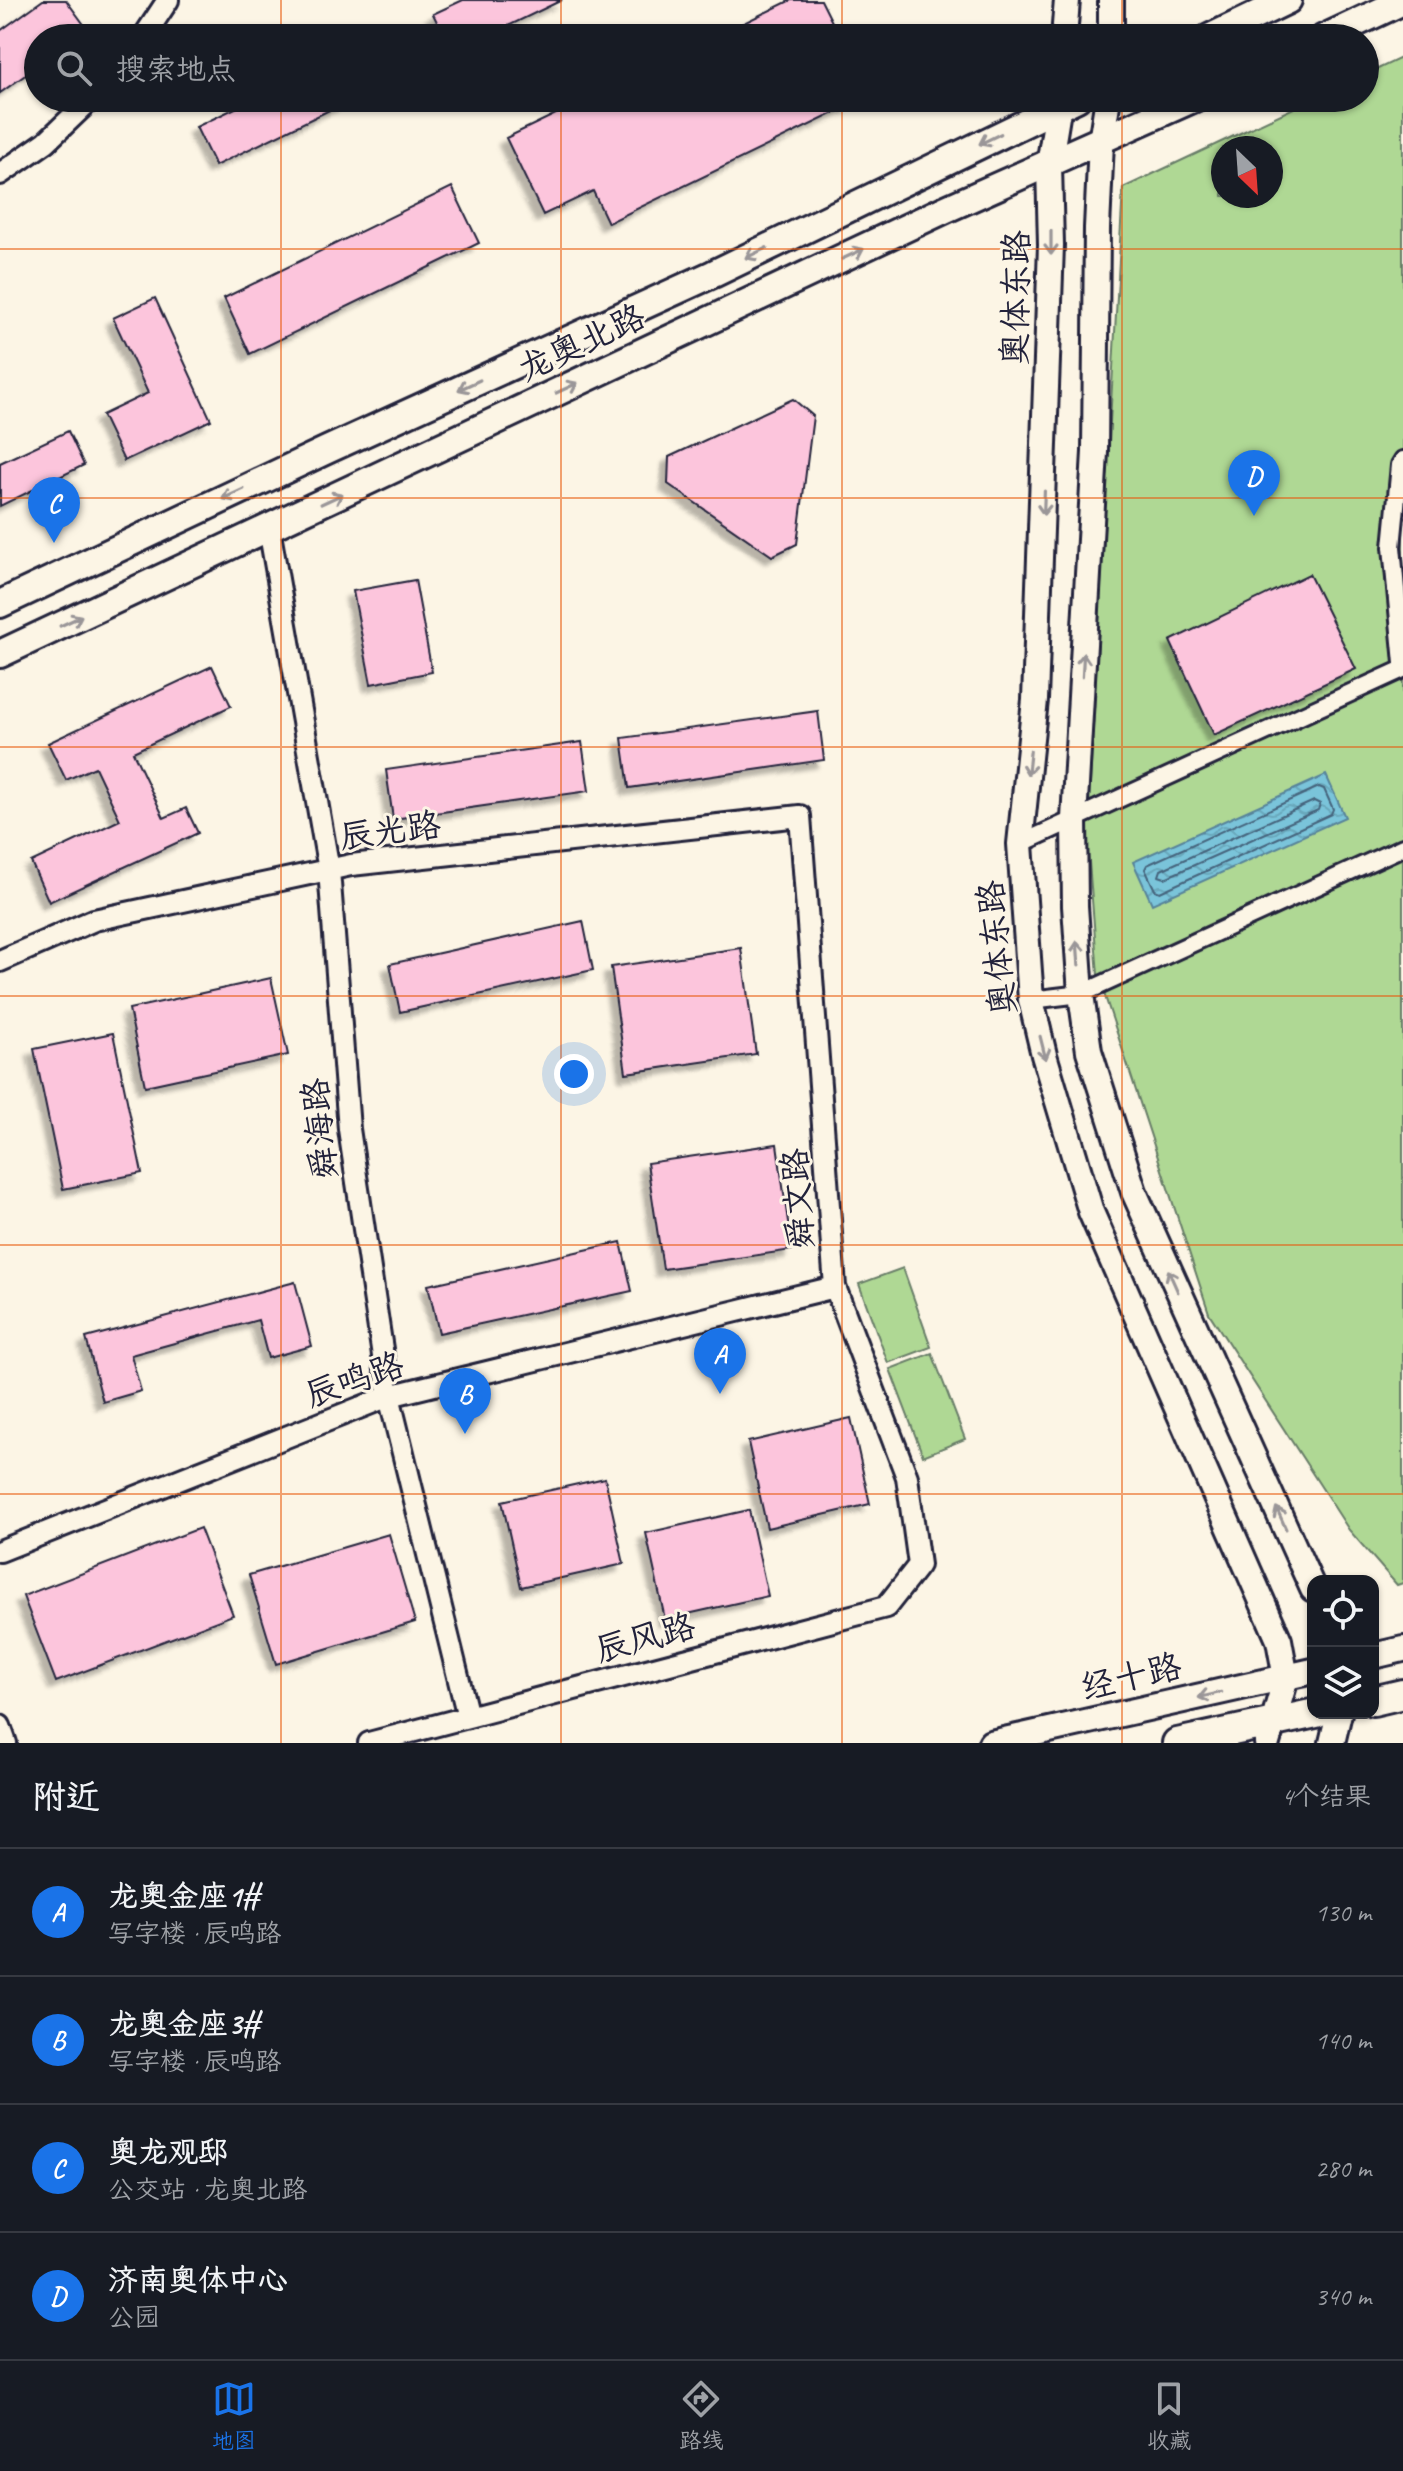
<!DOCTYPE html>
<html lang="zh">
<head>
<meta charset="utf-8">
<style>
	body { margin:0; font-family:Caveat,"LXGW WenKai TC",sans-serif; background:#20242c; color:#f1f3f6 }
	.controls { position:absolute; right:24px; bottom:24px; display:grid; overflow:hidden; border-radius:16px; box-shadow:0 2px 6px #0004 }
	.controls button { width:72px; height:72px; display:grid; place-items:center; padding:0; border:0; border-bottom:2px solid #363941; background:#171b24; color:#f1f3f6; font:40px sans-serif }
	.compass { position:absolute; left:1211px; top:136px; width:72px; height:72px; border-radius:50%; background:#171b24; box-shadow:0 2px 6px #0004; rotate:155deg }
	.you { position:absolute; left:574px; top:1074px; width:28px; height:28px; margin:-20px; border:6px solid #fff; border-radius:50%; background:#1a73e8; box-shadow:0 0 0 12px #1a73e833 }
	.badge { display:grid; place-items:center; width:52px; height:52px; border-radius:50%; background:#1a73e8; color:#fff; font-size:26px; font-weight:700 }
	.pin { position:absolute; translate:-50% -66px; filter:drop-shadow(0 2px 4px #0008) }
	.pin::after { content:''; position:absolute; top:42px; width:28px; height:24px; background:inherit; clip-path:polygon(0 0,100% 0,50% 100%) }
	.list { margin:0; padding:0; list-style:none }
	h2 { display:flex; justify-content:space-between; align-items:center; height:104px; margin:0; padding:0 32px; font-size:34px }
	h2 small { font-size:26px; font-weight:400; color:#9ea1a6 }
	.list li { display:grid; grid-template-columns:52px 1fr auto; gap:24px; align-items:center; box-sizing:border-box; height:128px; padding:0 32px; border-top:2px solid #363941 }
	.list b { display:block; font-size:30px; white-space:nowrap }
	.list p { margin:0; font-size:26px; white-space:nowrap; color:#9ea1a6 }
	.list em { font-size:26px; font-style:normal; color:#9ea1a6 }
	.icon { flex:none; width:44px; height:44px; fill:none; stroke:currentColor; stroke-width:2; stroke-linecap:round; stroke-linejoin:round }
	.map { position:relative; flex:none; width:1403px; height:1743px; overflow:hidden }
	.search { position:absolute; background:#171b24; box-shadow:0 2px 6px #0004; left:24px; right:24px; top:24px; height:88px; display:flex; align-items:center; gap:20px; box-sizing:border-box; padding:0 28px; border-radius:44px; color:#9ea1a6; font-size:30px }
	.sheet { height:616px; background:#171b24 }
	nav { display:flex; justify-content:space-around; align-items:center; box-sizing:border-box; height:112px; border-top:2px solid #363941; background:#171b24; font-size:22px; color:#9ea1a6 }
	nav a { display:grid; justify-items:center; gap:4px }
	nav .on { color:#1a73e8 }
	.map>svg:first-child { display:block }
</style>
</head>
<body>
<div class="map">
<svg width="1403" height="1743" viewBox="0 0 1403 1743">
	<defs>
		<pattern id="water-waves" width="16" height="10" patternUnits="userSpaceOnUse" patternTransform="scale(2)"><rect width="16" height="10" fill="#7ac4da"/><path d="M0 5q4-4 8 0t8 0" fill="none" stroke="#69a8bc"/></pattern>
		<filter id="shadow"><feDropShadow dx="-7" dy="7" stdDeviation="2" flood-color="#0004"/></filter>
	</defs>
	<rect width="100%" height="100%" fill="#fcf5e5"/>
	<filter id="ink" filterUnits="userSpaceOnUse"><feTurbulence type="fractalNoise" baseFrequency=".0125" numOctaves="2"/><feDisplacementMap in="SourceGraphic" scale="16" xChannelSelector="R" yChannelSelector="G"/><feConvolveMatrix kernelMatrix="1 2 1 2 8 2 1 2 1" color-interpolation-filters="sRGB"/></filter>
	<g filter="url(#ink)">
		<path fill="#afd894" stroke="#687d68" stroke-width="2" fill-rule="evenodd" d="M1403,57V1583L1397,1585L1349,1530L1209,1313L1098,975L1087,837L1123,188L1315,98H1365V75ZM1223,148H1271V196H1223Z
			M903,1268L931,1347L888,1363L859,1284Z
			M932,1353L965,1439L923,1456L890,1369Z"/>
		<path fill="url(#water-waves)" stroke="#57839a" stroke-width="2" d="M1326,775L1345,817L1152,904L1133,862Z"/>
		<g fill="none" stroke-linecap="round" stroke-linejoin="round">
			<path stroke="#45637b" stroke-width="2" d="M1319,787L1324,789L1333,809L1331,814L1160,892L1155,890L1145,869L1147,865Z
				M1314,801L1320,804L1318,810L1165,878L1159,876L1161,870Z"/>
		</g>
		<path fill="#fcc5dc" stroke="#22223b" stroke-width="2" filter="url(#shadow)" d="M43,0H66L88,30L76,38H38V66L0,93V31Z
			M463,0H562L483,38H445L433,14Z
			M791,0H821L840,38H713Z
			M256,98H354L215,166L196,127Z
			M589,98H848L851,105L608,223L593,191L543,215L506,138Z
			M452,187L479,243L250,354L224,298Z
			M155,298L211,420L124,461L102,415L148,393L113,318Z
			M793,399L813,416L797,544L772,556L668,484L669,457Z
			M68,431L84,465L0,506V463Z
			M1309,574L1356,669L1214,735L1170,641Z
			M415,580L432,672L371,684L353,591Z
			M212,666L231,706L133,752L164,818L186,808L198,833L49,902L31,862L120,820L95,767L66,780L48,743Z
			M818,711L824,760L629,788L622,738Z
			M582,742L589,791L393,819L386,770Z
			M583,921L593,970L400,1012L390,964Z
			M741,948L756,1054L626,1073L611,967Z
			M271,978L288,1055L145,1086L129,1009Z
			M113,1033L142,1173L63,1189L34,1049Z
			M777,1144L792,1250L663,1269L647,1163Z
			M621,1242L632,1291L439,1333L428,1285Z
			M295,1282L312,1346L268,1358L258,1320L131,1355L141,1391L103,1402L86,1338Z
			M851,1418L870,1504L767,1528L748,1442Z
			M605,1478L624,1564L521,1587L502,1501Z
			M749,1510L768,1596L665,1619L646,1533Z
			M200,1528L233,1615L56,1682L23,1596Z
			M389,1534L415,1622L276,1664L249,1575Z"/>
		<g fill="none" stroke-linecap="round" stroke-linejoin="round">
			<defs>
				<path id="minor" d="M1403,460L1400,465L1392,547L1403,663
					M1020,844L1403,669
					M1031,1000L1081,994L1403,847"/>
				<path id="tertiary" d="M143,38L168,0
					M0,174L46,142L92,98
					M269,528L329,870L349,1129L389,1396L468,1717
					M0,961L94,920L351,865L800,816L835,1287L907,1477L919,1565L886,1607L369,1743
					M0,1551L389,1396L835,1287
					M0,1726L6,1743"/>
				<path id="secondary" d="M1064,38L1067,0
					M1111,38V0
					M1060,98L1049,165L1051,245L1035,700L1020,844L1031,1000L1044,1055L1091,1212L1279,1640L1286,1678L1267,1743
					M1108,98L1101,142L1097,228L1095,452L1074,819L1075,906L1081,994L1089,1051L1134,1192L1313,1589
					M1373,1656L1403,1649
					M991,1743L1313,1671
					M1332,1743L1339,1713"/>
				<path id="primary" d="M1209,38L1288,0
					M1324,38L1403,1
					M0,604L327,450L713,274L1077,98
					M0,654L946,209L1195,98"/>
				<path id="trunk" d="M1373,1701L1403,1694
					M1177,1743L1316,1713"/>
			</defs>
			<use href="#minor" stroke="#22223b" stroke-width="22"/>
			<use href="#tertiary" stroke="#22223b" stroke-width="26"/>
			<use href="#secondary" stroke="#22223b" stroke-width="30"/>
			<use href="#primary" stroke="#22223b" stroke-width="32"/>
			<use href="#trunk" stroke="#22223b" stroke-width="34"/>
			<use href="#minor" stroke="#fcf5e5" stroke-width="16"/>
			<use href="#tertiary" stroke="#fcf5e5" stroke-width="20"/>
			<use href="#secondary" stroke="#fcf5e5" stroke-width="24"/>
			<use href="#primary" stroke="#fcf5e5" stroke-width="26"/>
			<use href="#trunk" stroke="#fcf5e5" stroke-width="28"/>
		</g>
		<defs><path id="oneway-shaft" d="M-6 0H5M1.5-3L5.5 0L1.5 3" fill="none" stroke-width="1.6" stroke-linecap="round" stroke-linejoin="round" transform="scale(2)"/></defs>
		<g stroke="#9a9698">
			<use href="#oneway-shaft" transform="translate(990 139) rotate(154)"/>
			<use href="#oneway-shaft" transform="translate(1051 243) rotate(90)"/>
			<use href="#oneway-shaft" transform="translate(756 253) rotate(154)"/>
			<use href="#oneway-shaft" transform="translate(853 254) rotate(-25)"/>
			<use href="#oneway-shaft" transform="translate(469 385) rotate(155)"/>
			<use href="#oneway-shaft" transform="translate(567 388) rotate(-25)"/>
			<use href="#oneway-shaft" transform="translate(233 494) rotate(155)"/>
			<use href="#oneway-shaft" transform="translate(332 499) rotate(-25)"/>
			<use href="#oneway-shaft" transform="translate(1044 503) rotate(92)"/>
			<use href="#oneway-shaft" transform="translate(71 621) rotate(-25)"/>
			<use href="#oneway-shaft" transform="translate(1083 665) rotate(-87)"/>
			<use href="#oneway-shaft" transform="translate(1029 763) rotate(96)"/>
			<use href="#oneway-shaft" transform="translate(1078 953) rotate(-94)"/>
			<use href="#oneway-shaft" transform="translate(1043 1048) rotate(76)"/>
			<use href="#oneway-shaft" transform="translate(1173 1281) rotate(-114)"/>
			<use href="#oneway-shaft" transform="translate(1281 1518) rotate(-114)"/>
			<use href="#oneway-shaft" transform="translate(1210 1695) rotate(167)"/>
		</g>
	</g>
	<path fill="none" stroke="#e8590c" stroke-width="2" stroke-opacity="0.55" d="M281,0V38M561,0V38M842,0V38M1122,0V38M281,98V1743M561,98V1743M842,98V1743M1122,98V1743M0,249H1403M0,498H1403M0,747H1403M0,996H1403M0,1245H1403M0,1494H1403"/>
	<g text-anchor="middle" stroke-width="6" stroke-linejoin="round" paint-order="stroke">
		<g font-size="34" fill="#22223b" stroke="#fcf5e5">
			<text transform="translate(1015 298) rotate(-89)" y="12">奥体东路</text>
			<text transform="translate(581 342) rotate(-25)" y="12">龙奥北路</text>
			<text transform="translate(390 830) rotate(-7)" y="12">辰光路</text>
			<text transform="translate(996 948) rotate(-96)" y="12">奥体东路</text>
			<text transform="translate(319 1129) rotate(-96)" y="12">舜海路</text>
			<text transform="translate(797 1199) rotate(-94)" y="12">舜文路</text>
			<text transform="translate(354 1379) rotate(-19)" y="12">辰鸣路</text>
			<text transform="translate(645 1637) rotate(-15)" y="12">辰风路</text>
			<text transform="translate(1131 1676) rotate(-13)" y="12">经十路</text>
		</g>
	</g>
</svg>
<div class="controls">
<button><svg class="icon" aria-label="locate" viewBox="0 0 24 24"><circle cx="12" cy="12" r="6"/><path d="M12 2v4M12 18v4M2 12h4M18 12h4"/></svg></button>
<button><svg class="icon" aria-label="layers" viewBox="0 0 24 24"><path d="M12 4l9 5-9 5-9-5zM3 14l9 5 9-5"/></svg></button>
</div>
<svg class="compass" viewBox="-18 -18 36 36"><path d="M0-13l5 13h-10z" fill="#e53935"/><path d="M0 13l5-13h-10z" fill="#9ea1a6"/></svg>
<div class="you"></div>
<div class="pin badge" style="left:720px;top:1394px">A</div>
<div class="pin badge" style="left:465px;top:1434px">B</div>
<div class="pin badge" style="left:54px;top:543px">C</div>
<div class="pin badge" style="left:1254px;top:516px">D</div>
<div class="search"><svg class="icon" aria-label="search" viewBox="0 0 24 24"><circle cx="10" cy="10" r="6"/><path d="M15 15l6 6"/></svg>搜索地点</div>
</div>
<section class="sheet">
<h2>附近<small>4个结果</small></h2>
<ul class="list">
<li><span class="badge">A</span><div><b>龙奥金座1#</b><p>写字楼 · 辰鸣路</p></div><em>130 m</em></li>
<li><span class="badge">B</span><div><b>龙奥金座3#</b><p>写字楼 · 辰鸣路</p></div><em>140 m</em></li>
<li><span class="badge">C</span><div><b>奥龙观邸</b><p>公交站 · 龙奥北路</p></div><em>280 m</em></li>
<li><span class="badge">D</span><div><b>济南奥体中心</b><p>公园</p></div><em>340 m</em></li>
</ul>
</section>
<nav>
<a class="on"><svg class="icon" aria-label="map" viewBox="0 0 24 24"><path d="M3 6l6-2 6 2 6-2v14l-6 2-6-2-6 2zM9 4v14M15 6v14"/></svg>地图</a>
<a><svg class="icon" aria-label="directions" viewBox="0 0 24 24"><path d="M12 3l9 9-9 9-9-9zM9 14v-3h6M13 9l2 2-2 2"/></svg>路线</a>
<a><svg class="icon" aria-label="saved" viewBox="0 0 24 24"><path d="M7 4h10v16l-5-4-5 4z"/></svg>收藏</a>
</nav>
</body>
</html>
